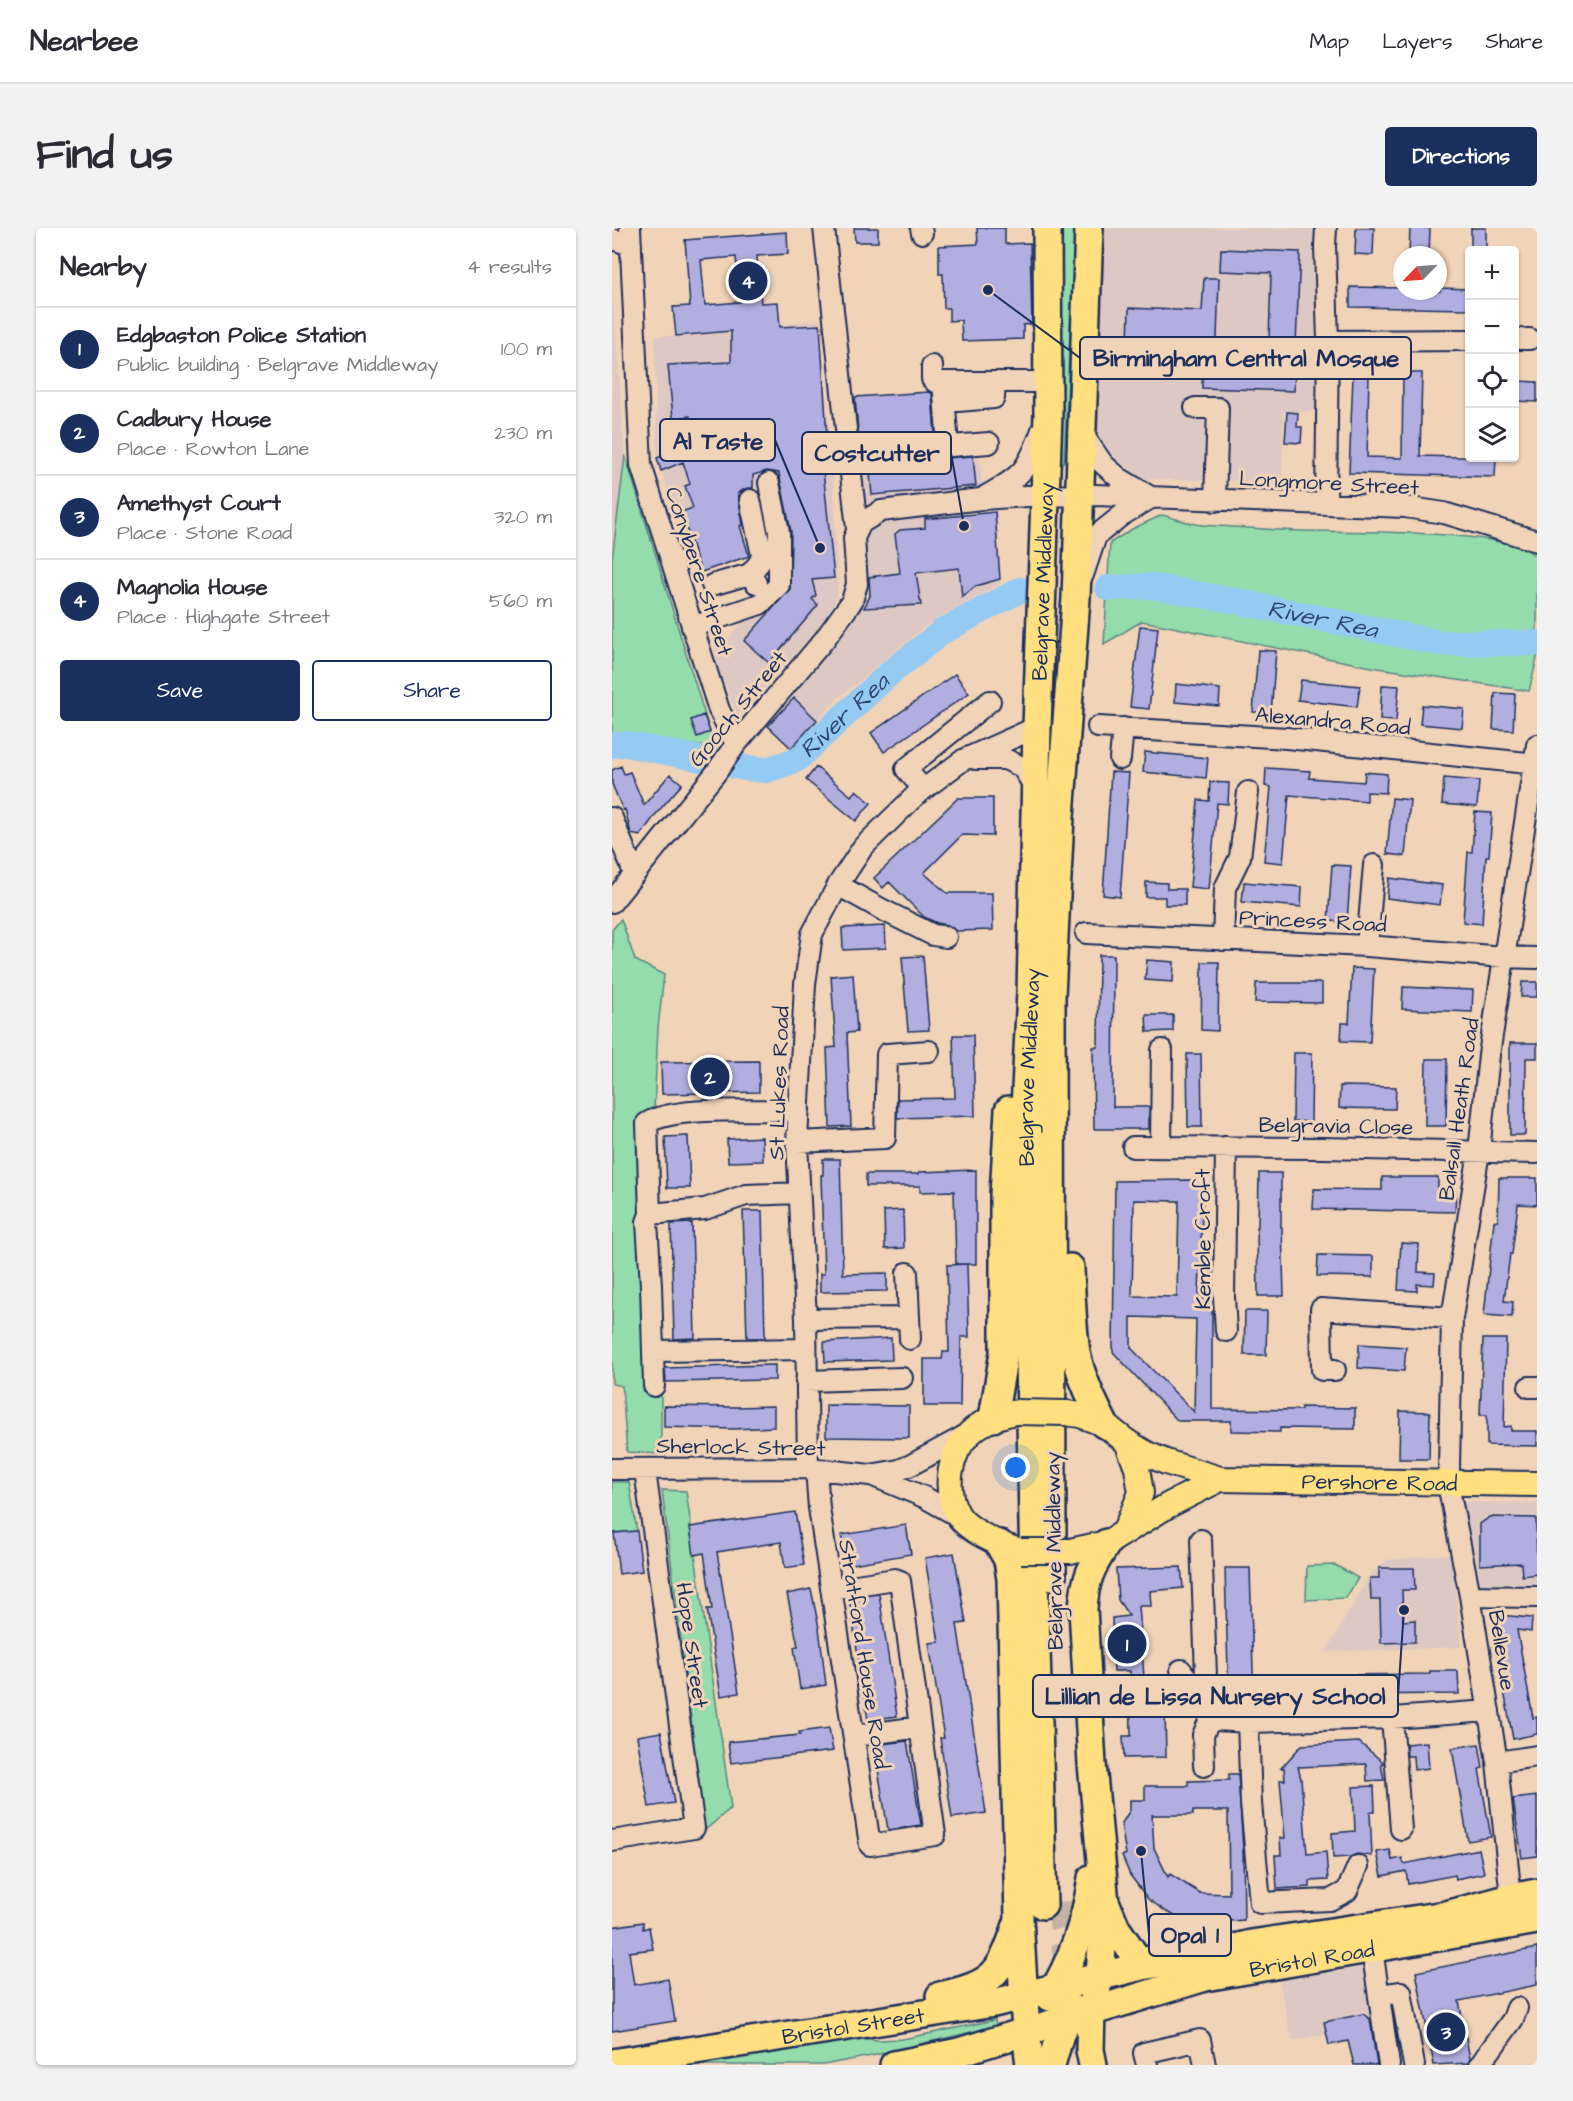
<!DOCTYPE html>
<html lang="en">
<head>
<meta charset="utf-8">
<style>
	body { margin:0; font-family:"Architects Daughter",sans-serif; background:#f2f2f3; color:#2b2b33 }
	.controls { position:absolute; right:18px; top:18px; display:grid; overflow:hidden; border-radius:6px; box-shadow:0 2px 4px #0004 }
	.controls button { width:54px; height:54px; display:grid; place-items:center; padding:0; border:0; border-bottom:2px solid #e1e1e2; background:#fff; color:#2b2b33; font:30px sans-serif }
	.compass { position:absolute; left:781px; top:18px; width:54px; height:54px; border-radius:50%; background:#fff; box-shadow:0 2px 4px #0004; rotate:245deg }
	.you { position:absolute; left:404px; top:1240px; width:21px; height:21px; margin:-15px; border:4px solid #fff; border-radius:50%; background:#1a73e8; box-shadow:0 0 0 9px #1a73e833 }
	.badge { display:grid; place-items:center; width:39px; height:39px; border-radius:50%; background:#1b2f5e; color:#fff; font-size:20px; font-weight:700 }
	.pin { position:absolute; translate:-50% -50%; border:3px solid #fff; box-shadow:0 2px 6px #0006 }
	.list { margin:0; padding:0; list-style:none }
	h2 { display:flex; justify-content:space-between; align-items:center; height:78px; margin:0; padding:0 24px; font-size:26px }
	h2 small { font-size:20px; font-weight:400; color:#7c7c81 }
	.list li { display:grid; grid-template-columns:39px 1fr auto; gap:18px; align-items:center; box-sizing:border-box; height:84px; padding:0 24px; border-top:2px solid #e1e1e2 }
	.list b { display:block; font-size:22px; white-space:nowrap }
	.list p { margin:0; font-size:20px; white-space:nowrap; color:#7c7c81 }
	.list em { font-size:20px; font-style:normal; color:#7c7c81 }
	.actions { display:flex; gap:12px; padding:18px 24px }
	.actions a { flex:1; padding:14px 0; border:2px solid #1b2f5e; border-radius:6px; text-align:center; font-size:21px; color:#1b2f5e }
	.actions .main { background:#1b2f5e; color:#fff }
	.icon { flex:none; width:33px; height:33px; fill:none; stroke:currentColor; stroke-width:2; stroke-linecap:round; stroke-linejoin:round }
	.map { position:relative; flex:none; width:925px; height:1837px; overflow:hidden; border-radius:6px }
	header { display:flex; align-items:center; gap:36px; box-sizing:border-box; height:84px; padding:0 30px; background:#fff; border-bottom:2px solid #e1e1e2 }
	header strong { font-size:28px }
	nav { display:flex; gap:33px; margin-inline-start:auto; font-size:21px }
	.intro { display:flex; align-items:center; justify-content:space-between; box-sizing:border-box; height:144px; padding:0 36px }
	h1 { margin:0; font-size:42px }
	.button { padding:15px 27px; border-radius:6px; background:#1b2f5e; color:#fff; font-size:21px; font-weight:700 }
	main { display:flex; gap:36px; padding:0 36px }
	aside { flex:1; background:#fff; border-radius:6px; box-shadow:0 2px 4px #0004 }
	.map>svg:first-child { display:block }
</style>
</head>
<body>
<header>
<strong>Nearbee</strong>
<nav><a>Map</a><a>Layers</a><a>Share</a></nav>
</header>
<div class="intro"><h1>Find us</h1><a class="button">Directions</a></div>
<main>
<aside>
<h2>Nearby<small>4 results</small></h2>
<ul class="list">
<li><span class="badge">1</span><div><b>Edgbaston Police Station</b><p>Public building · Belgrave Middleway</p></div><em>100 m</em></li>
<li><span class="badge">2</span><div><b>Cadbury House</b><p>Place · Rowton Lane</p></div><em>230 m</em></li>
<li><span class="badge">3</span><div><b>Amethyst Court</b><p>Place · Stone Road</p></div><em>320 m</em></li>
<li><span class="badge">4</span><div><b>Magnolia House</b><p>Place · Highgate Street</p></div><em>560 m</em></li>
</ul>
<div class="actions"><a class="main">Save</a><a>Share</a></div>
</aside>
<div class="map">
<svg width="925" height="1837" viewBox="0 0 925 1837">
	<rect width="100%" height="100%" fill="#f1d3b7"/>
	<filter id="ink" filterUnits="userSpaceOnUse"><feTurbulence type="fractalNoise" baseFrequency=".0167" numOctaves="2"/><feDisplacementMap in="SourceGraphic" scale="12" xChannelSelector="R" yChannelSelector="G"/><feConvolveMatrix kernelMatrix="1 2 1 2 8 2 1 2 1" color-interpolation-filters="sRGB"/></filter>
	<g filter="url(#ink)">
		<path fill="#dec8c3" d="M493,0H703V183L671,184L670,254L527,251L485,212Z
			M0,60L13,227L0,332Z
			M207,92L221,241L226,367L218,385L130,486L124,484L108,446L102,421L113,414L176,341L167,248L156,255L63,285L45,230L43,108H64Z
			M366,216L371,265L254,276L247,230Z
			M385,283L388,356L316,396L225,471L179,520L156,498L218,424L238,398L249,379L255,362L250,328L252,306L260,298L269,293Z
			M851,1274L925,1275V1362H864Z
			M839,1326L850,1419L714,1424L759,1345L776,1332Z
			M752,1734L764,1797L680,1813L667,1751Z"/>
		<path fill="#94dcab" stroke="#588684" stroke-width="1.5" d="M445,0H463L452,234H445Z
			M13,227L103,520L0,507V332Z
			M550,287C563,290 577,296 590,297C624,299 658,302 691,303C729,304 909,300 925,331V430L917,463L760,439L530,393L492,416L498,315L520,301Z
			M9,691L23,732L52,747L46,800L42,882L32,886L29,893L49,1160V1226L15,1224L10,1158L0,1156V702Z
			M0,1254H17L25,1303L0,1305Z
			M50,1262L74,1263L119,1580L93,1602Z
			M723,1337L746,1350L734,1370L694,1372L695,1338Z
			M383,1792L384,1798L259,1828L211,1837H63L225,1808L266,1812L291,1811Z"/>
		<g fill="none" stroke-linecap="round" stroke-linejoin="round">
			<g stroke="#95caf3" stroke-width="26">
				<path id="s1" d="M496,360L538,358L623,373L829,415H925"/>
				<path id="s2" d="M0,517L14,516L134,540L155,542L184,532L278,445L331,403L408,362"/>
			</g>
		</g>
		<path fill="#b2afe0" stroke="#1b2f5e" stroke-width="1.5" fill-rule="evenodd" d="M242,0H266V14H243Z
			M365,0H393V16L418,15L420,96L411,97V111L350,113L349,92L337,93V80H332L331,46H327V18L366,16Z
			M744,0H762L761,27L743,26Z
			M798,0H818L817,27H797Z
			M859,0H874V22H859Z
			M175,4L176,26L145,28L149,75L166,74L168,99L208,97L217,241L211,242L222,350L200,352L204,367L200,371L206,377L157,435L132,413L178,361L179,304L167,245L155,243L141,247V260H135L126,265L131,297L128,298L137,328L89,344L69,284L81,280L73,258L78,256L71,234L49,243L45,230L83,215L78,188L61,190L56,137L119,134V103L64,108L61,79L78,78L73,12ZM124,29L128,74L93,77L89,32Z
			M609,21L688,24L682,163L590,160L591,119L516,116L517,80L590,83L592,50H607L605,111L657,113L659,45L608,43Z
			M738,59L790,60V63H828V60L858,61V81L738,79Z
			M791,145H810L808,228L884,230L883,249L737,245L741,148H757L755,229L790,230Z
			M903,153L925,154V174L903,173Z
			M317,164L320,165L323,207L247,213L243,169Z
			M675,184L686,185L685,199H690L689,215L673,214Z
			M361,228L364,258L260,267L257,236Z
			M383,284L388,351L364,358L350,369L347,340L304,345L309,377L252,380L258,368L257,349L288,345L283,306L288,302L313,300V291Z
			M528,398L546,400L537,481L518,479Z
			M646,422L664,423L659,485L641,484Z
			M343,446L357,465L272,524L259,505Z
			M689,452L748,458L745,479L686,472Z
			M564,456L608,461L607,478L563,474Z
			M770,457L787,458L784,493L768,492Z
			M883,465L903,466L901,502L881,501Z
			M182,470L205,492L179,520L156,498Z
			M810,477L852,481L850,500L808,496Z
			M92,487L98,504L85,509L79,492Z
			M533,524L596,530L594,550L531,544Z
			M9,538L12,546L18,544L32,577L58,546L70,556L44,586L28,608L19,606L13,581L11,582L0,556V542Z
			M204,539L239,568L244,562L259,575L244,593L194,552Z
			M654,540L698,543L697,550L752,554L753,544L775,546L774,565L755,564V573L677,567L671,635L652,633L659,559L653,558Z
			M499,544L517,545L508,669L491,667Z
			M832,550L867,553L865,579L830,576Z
			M598,554L617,555L616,576L605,575L597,661L578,659L586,572L597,573Z
			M346,570H381V608L350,607L312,645L335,665H380L381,702L344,703L336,697L325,695L312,689L277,654L271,660L262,650Z
			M780,570L798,572L793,628L775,626Z
			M863,584L880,585L877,628H874L870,696L851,694L856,624H860Z
			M720,637L739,638L735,694L716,693Z
			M777,650L830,657L828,677L775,670Z
			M534,654L555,655V661H573V677H553V669H534Z
			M632,654L690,659L689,679L630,674Z
			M273,698L274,720L231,722L230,700Z
			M487,727H502L501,879H537V901H482L481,819H486Z
			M311,728L317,802L296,803L290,729Z
			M535,732L562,734L561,754L533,752Z
			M590,734H607L606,803L589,802Z
			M740,740L762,741L758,814L729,813L730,795H737Z
			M241,746L245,804L235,805L239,898L218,899L215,820L224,819L219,748Z
			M910,754H925V769H909Z
			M644,755H710V775L643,774Z
			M791,759L861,762L860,784L790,781Z
			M534,787H561V803L535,804Z
			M341,807H361L363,888L285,890L286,871L343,870Z
			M898,815H925V830H914L913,907H898Z
			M682,825H700L699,894L681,893Z
			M575,826H589L590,899H576Z
			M814,831H835L834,898H813Z
			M147,833V864L50,866L49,834Z
			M728,858L784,859L783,881L727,880Z
			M76,908L78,960H55L53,909Z
			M150,909L151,933L116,934L115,911Z
			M211,931H228L231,1046L275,1045V1063L208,1064V1046H212L209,947H211Z
			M364,942V1036H344L342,963L308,964V958H254V946H307V944Z
			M647,945H669V999H670L672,1068H646L645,999H646Z
			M770,949H826V964H844L843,984L701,981L702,961L770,962Z
			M887,950H925V977L906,976L900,1026H898L892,1073L901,1074L900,1089L872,1087L882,993H886Z
			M581,952L591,961L587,1066L600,1079V1181L689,1182V1179L743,1180V1201L668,1200V1204L619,1203V1193H566L501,1124L503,953ZM522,972L567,973L565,1069L520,1068ZM519,1089L584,1091L582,1184L519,1120Z
			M291,982L292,1020L273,1021L272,983Z
			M131,983H150L153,1110H135Z
			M80,995L83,1110L62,1111L59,996Z
			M789,1015L807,1016L806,1044L823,1045L822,1057L805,1056V1063L786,1062Z
			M706,1027L761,1028V1049L705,1048Z
			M355,1036L357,1109H349L348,1178H312V1131H330L331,1124H337L335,1037Z
			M633,1083H655L654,1127H632Z
			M279,1110L280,1132L213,1134L212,1114Z
			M871,1111H894L892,1199L899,1198V1203H925V1218L875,1217V1187H868Z
			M747,1116L794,1119L792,1143L746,1140Z
			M163,1137V1152L54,1154L53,1140Z
			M214,1177L297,1178V1210L214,1209Z
			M52,1178L125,1179L162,1178V1199L121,1201L52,1199Z
			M788,1183L818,1184L817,1231H787Z
			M183,1284L192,1337L173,1340L169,1314L105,1324L127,1465L109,1468L95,1381H100L92,1325L82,1327L78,1299Z
			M878,1289L924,1290L925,1346L910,1348L909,1335L868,1337V1296Z
			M294,1297L299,1326L235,1337L229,1307Z
			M25,1303L30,1343L7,1346L2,1305Z
			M342,1325L354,1395L345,1396L374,1585L340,1590L328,1510H332L317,1415L327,1414L313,1330Z
			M569,1339L571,1360L538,1363L539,1378H527L533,1464L559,1463V1482H553L554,1529L512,1530L511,1508H519L518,1443H502L500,1390L517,1388L506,1372L504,1341Z
			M613,1340H638L642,1479H617Z
			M767,1340H802L803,1362H790L791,1393L803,1392V1414L769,1415L768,1372H759L758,1350H767Z
			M199,1361L207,1400L214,1457L188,1461L182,1419L186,1418L175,1366Z
			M267,1366L285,1488L256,1492L237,1370Z
			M886,1387L920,1390L919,1404L905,1402L921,1490L925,1489V1506L901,1511L884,1420Z
			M818,1443H846L847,1466L728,1467V1447L818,1446Z
			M217,1500L221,1523L119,1535L116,1514L188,1507L187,1504Z
			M49,1504L62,1575L37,1579L25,1508Z
			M295,1513L309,1597L276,1602L262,1517Z
			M747,1514L772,1535L769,1536L772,1552L755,1553L754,1536L686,1539L689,1551L695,1626L714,1624L716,1652L698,1653V1659L665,1661L663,1627H669L668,1610H673L668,1552H673L672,1540H669L690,1517Z
			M815,1514L817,1540L802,1542L801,1528H795L794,1516Z
			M867,1516L871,1540L867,1541L879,1609L856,1613L840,1520Z
			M617,1546H626L631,1621L632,1692L590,1695L571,1692L555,1684L536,1671L518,1647L510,1628L514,1626L510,1603V1595L518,1582V1572H533V1558H576V1553L617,1552ZM581,1583H616L617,1666L588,1665L558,1646L556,1649L542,1620L540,1587H581Z
			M762,1558L763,1584H758L760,1628L745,1626L738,1629L721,1630L720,1605L743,1603L741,1559Z
			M925,1568V1628L910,1630L901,1571Z
			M867,1621L872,1645L844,1651L843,1647L796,1656L794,1643L770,1648L765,1624L778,1622L780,1632L790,1630L792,1636Z
			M31,1694V1701L37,1699L41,1721L17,1724L22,1757L56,1751L63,1793L0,1803V1699Z
			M925,1720V1757L847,1773L858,1831L856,1835L822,1837L804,1744Z
			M751,1786L758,1791L765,1837H742L736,1813L717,1817L712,1794Z"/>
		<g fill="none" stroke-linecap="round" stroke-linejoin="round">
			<path stroke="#c6b2a5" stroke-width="27" stroke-dasharray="27 14" stroke-linecap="butt" d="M449,1674L464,1837"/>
			<defs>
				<path id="minor" d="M18,0L29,237L107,482L124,516
					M212,0L245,301
					M309,0L310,5
					M714,0L713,18L716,113L714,275
					M0,11L19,17
					M903,111H918
					M716,113L858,112
					M320,138V151L323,154H383
					M331,154L336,218
					M346,173L382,170L383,154H436
					M583,180H606L603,273
					M469,204L491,236L507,250L537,268
					M237,226L377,215
					M374,268C411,247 415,243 430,202
					M138,346L148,334L150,327L138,272
					M471,347L484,308L510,287L539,270
					M100,357L138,346L144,355
					M80,399L148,376L167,357V304L157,255
					M486,499L675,510L925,536
					M363,531H393L410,539L424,561
					M508,531L511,500
					M311,561L294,541L378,473
					M0,590L22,645
					M226,657L269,681L321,707L334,709
					M0,674L103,546L124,516L212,412L236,379L240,373L245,356L242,310L249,295L269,283L369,271L415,268L484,267L793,279L832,285L925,313
					M474,705L755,718L892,729L925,730
					M611,712L613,660L628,629L636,564
					M755,718L762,637
					M185,914L273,910L275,826L317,823
					M521,919L711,920L925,925
					M549,919L550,822
					M38,986L93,981L134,967L187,965
					M295,1045L298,1111
					M194,1091L297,1090
					M614,1103L612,1069L614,919
					M42,1123L194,1121
					M723,1142H710L709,1081L840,1090
					M194,1153L290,1150
					M42,1158L39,1057L35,994L38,986L35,895C65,877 149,884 187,882
					M917,1159H925
					M196,1240L194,1091L185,914L193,756L200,706L226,657L251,619L304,567L351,532L425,499
					M0,1241L196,1240L258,1247L287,1242L299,1237L356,1206
					M204,1241L207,1280L258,1617L323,1607L288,1353L283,1351L219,1361
					M259,1247L312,1269L346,1288
					M589,1312L594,1447L585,1464L595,1485L604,1492L636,1494L780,1490L877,1483
					M858,1368L925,1369
					M569,1442L585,1464
					M780,1490L789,1601
					M636,1494L639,1575L648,1675L718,1672L735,1663L746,1638
					M242,1508L308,1499
					M885,1534L925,1528
					M592,1538L591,1507L599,1489
					M0,1613L82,1600L34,1250L31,1241
					M899,1670L885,1534L858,1368L838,1266L837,1240L840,1090L867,924L877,827L925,517
					M760,1721L777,1837
					M767,1767L789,1764L802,1837
					M535,1837L532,1825L588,1812L593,1837
					M868,1837L901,1791L905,1780"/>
				<g id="major">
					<path d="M399,1185C385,1188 369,1194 358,1205C337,1225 331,1262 346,1287C355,1302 388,1317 405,1322"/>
					<path d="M454,1185L468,1187L492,1196L515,1214L525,1240L529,1265L513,1303"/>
					<path id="s3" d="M515,1214L535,1226L554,1234L608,1251L925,1256"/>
					<path d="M458,1323L495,1315L555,1278L608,1251"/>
				</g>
				<g id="highway">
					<path d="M458,1040C459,1068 460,1097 464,1125C469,1150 481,1174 492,1196"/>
					<path d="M381,1190L392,1125V967L397,882"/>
					<path d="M387,1316L396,1332L399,1351L407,1690L414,1804L418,1837"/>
					<path d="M440,1348L439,768L448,589L464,370L477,0"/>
					<path d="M494,1676L504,1700L525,1731L530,1733L549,1732"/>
					<path id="s4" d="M431,1677L422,1346L413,880L419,764L425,499L436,186L435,0"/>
					<path d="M328,1768C381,1756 388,1748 405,1697"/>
					<path d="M438,1769C461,1732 474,1692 480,1650"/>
					<path id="s5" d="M0,1835L382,1775L530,1738L582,1730L639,1716L834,1687L899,1670L925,1665"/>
					<path id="s6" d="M282,1837L347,1824L593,1749L925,1692"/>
					<path d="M439,1837L448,1806L461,1781"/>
					<path d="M481,1837L478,1822L479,1783L488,1748L493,1675L480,1536L471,1381C473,1350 479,1340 495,1315"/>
				</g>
			</defs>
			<use href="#minor" stroke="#1b2f5e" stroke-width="24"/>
			<use href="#major" stroke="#1b2f5e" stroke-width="28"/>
			<use href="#highway" stroke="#1b2f5e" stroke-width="32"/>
			<use href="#minor" stroke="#f1d3b7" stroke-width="20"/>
			<use href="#major" stroke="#ffdf80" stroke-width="24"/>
			<use href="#highway" stroke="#ffdf80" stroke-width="27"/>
			<defs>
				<path id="major-bridge" d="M405,1184L454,1185
					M409,1323H458"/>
			</defs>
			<use href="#major-bridge" stroke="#1b2f5e" stroke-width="28" stroke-linecap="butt"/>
			<use href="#major-bridge" stroke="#ffdf80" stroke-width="24"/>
		</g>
	</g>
	<g text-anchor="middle" stroke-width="6" stroke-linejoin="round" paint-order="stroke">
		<g font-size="22" fill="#1b2f5e" stroke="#f1d3b7">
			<text transform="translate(717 254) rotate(3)" y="8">Longmore Street</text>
			<text transform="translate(88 343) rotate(72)" y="8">Conybere Street</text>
			<text dy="8" stroke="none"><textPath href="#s4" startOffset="1324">Belgrave Middleway</textPath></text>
			<text transform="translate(125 480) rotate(-51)" y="8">Gooch Street</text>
			<text transform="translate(721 492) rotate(5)" y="8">Alexandra Road</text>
			<text transform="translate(701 692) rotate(3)" y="8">Princess Road</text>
			<text dy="8" stroke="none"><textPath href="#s4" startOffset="838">Belgrave Middleway</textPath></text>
			<text transform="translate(166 855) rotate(-88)" y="8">St Lukes Road</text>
			<text transform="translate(846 881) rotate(-82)" y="8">Balsall Heath Road</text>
			<text transform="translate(724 897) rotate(1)" y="8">Belgravia Close</text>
			<text transform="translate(590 1011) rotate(-90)" y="8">Kemble Croft</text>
			<text transform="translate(129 1218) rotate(1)" y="8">Sherlock Street</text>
			<text dy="8" stroke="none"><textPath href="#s3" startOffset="260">Pershore Road</textPath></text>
			<text transform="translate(441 1323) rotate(-91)" y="8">Belgrave Middleway</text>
			<text transform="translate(81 1417) rotate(82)" y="8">Hope Street</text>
			<text transform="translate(891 1422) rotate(81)" y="8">Bellevue</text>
			<text transform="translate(253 1426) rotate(81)" y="8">Stratford House Road</text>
			<text dy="8" stroke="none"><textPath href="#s6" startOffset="432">Bristol Road</textPath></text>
			<text dy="8" stroke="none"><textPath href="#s5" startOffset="244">Bristol Street</textPath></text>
		</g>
		<g font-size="24" font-style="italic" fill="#2d4674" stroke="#f1d3b7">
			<text dy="8" stroke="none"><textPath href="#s1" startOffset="218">River Rea</textPath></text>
			<text dy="8" stroke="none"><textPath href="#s2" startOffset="254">River Rea</textPath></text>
		</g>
	</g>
	<path fill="none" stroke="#1b2f5e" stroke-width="2" d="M376 62L468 130M208 320L163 212M352 298L339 225M792 1382L786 1468M529 1623L537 1707"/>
	<g fill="#1b2f5e" stroke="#f1d3b7" stroke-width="2">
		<circle cx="376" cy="62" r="6"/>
		<circle cx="208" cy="320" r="6"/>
		<circle cx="352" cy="298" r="6"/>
		<circle cx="792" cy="1382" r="6"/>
		<circle cx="529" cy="1623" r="6"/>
	</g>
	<g fill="#f1d3b7" stroke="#1b2f5e" stroke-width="2">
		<rect x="468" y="109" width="331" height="42" rx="6"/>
		<rect x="48" y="191" width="115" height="42" rx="6"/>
		<rect x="190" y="204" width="149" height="42" rx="6"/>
		<rect x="421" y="1447" width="365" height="42" rx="6"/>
		<rect x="537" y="1686" width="82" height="42" rx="6"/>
	</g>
	<g font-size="24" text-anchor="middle" font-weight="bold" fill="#1b2f5e">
		<text x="634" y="138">Birmingham Central Mosque</text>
		<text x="106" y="221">Al Taste</text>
		<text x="265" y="233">Costcutter</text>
		<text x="603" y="1476">Lillian de Lissa Nursery School</text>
		<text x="578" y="1715">Opal 1</text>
	</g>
</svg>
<div class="controls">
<button>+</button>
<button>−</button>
<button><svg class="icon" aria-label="locate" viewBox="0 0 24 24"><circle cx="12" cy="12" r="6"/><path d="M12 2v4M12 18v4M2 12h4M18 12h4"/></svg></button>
<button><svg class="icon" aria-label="layers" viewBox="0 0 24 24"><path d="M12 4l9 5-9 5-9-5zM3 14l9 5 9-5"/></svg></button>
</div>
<svg class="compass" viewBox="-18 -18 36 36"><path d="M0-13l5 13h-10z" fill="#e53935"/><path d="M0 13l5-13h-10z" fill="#7c7c81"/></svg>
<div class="you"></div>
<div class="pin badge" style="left:515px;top:1416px">1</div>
<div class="pin badge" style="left:98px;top:849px">2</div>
<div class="pin badge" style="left:834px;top:1804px">3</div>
<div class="pin badge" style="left:136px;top:53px">4</div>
</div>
</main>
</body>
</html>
